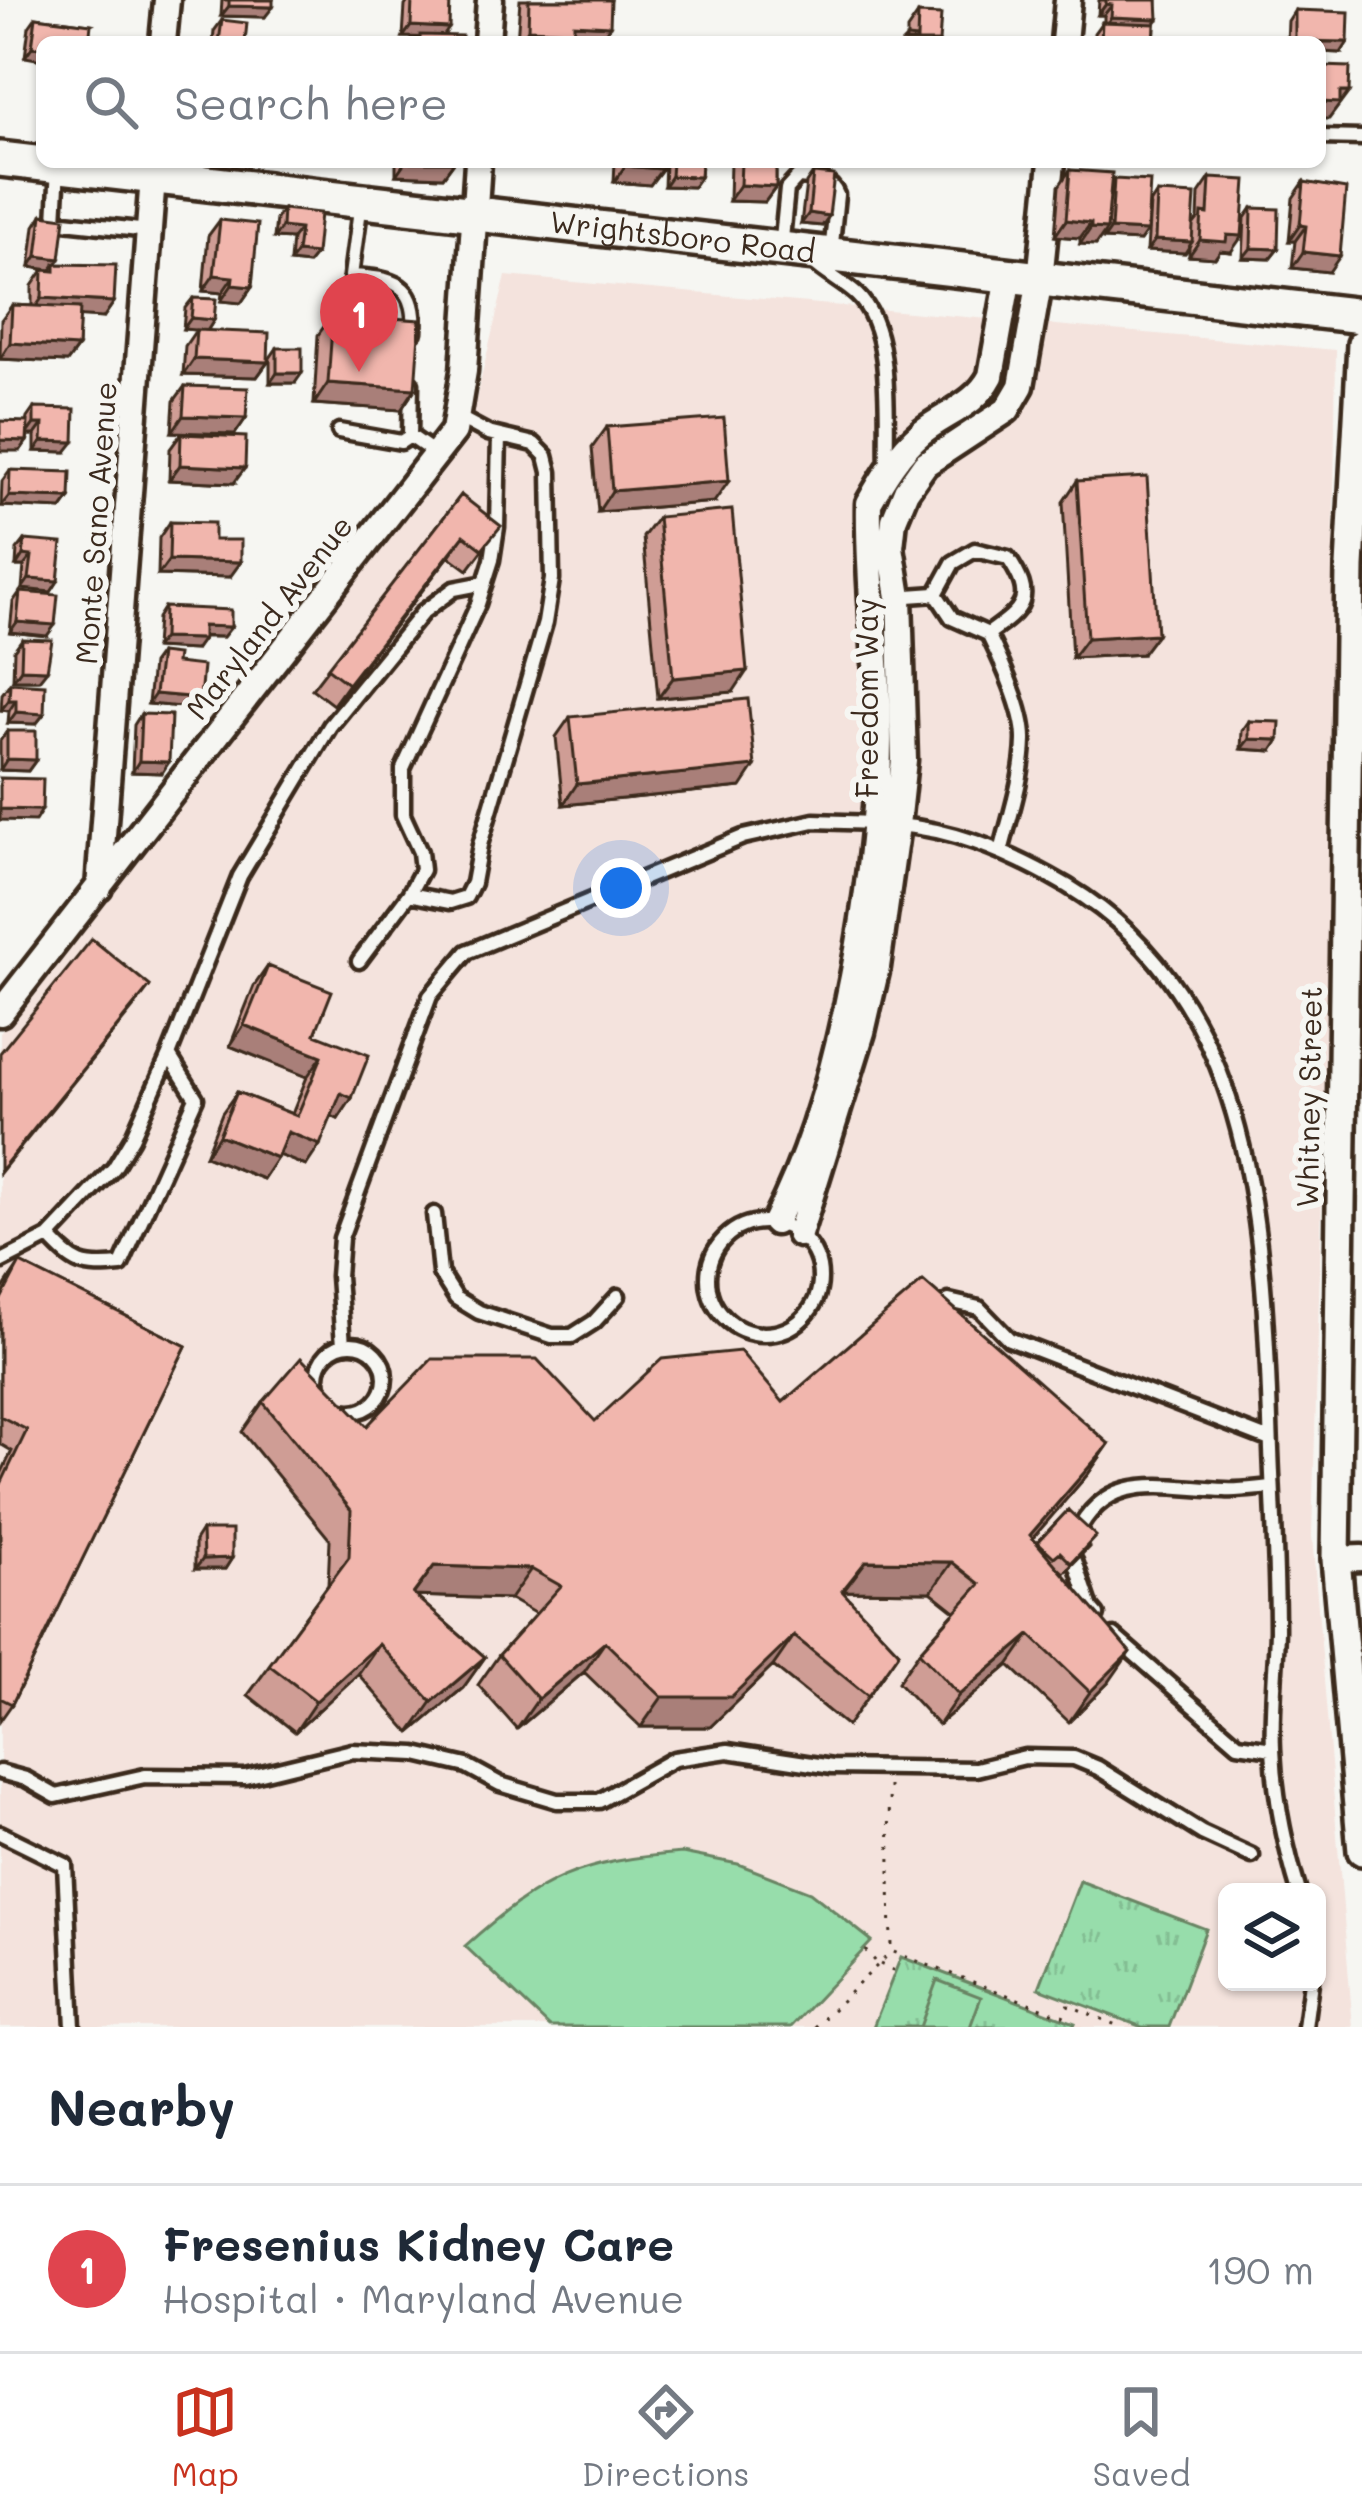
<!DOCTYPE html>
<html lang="en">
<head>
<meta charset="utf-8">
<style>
	body { margin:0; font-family:Mali,sans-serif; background:#f2f2f3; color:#1f2937 }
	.controls { position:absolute; right:36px; bottom:36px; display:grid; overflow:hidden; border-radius:18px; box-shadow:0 3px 9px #0004 }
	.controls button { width:108px; height:108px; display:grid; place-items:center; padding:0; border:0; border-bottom:3px solid #e0e1e3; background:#fff; color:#1f2937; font:60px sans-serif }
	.you { position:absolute; left:621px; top:888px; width:42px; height:42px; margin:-30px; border:9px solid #fff; border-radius:50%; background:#1a73e8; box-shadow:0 0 0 18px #1a73e833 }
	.badge { display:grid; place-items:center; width:78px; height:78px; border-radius:50%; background:#c8321e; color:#fff; font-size:39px; font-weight:700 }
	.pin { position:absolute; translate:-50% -99px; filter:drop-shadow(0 3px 6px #0008) }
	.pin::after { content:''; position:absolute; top:63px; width:42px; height:36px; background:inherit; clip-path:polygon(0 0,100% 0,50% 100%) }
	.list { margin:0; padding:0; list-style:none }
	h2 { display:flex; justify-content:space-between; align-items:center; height:156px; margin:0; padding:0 48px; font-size:51px }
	h2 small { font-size:39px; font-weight:400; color:#747a83 }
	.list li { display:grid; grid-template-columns:78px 1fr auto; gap:36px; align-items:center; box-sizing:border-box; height:168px; padding:0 48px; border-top:3px solid #e0e1e3 }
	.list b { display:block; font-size:45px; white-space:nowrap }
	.list p { margin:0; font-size:39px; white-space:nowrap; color:#747a83 }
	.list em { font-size:39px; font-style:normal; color:#747a83 }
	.icon { flex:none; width:66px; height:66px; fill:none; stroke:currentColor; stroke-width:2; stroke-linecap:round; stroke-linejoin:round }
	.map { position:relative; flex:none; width:1362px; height:2027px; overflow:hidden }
	.search { position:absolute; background:#fff; box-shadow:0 3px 9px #0004; left:36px; right:36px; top:36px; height:132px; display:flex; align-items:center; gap:30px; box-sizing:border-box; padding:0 42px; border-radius:18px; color:#747a83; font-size:45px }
	.sheet { height:324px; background:#fff }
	nav { display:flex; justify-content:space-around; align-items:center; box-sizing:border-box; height:168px; border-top:3px solid #e0e1e3; background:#fff; font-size:33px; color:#747a83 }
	nav a { display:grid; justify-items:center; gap:6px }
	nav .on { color:#c8321e }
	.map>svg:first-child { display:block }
</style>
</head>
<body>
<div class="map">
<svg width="1362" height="2027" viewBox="0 0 1362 2027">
	<defs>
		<pattern id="park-tufts" width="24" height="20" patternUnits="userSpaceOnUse" patternTransform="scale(3)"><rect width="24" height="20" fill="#97ddab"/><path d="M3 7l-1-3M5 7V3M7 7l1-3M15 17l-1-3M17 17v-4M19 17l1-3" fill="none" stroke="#83be93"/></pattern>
	</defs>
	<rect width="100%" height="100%" fill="#f6f6f2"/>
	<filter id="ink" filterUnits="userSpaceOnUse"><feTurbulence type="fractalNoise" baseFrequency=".00833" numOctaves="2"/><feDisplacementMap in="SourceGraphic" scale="24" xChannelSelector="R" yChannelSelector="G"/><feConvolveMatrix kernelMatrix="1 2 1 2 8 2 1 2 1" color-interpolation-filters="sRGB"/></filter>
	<g filter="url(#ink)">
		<path fill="#f4e3dd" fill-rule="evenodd" d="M506,276L1336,350L1327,1023L1312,1536L1353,2027H0V1033L467,436ZM1227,1892H1317V1982H1227Z"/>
		<path fill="url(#park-tufts)" stroke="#698464" stroke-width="3" d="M1080,1881L1206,1929L1169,2027H1142L1039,1988Z
			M901,1957L1075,2023L1073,2027H873Z"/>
		<path fill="#97ddab" stroke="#698464" stroke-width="3" d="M682,1853L738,1864L810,1892L872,1941L791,2027H550L465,1946C542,1877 580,1861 682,1853Z
			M937,1980L981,1997L970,2027H920Z"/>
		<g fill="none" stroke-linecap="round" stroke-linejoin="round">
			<defs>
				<path id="service" d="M1320,137L1362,138
					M58,167L55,221L149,231
					M361,202L351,276C393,278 418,283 414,332
					M781,249L787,189L798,177C814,179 830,177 837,195L831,254
					M812,261C826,274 844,283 857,295C895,331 885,420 887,469
					M411,383L410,436L436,454
					M339,431L401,442L410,436
					M936,594L952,618L988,634
					M894,597L936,594L953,563L975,550L1008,558C1035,598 1025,608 988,634C1001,661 1025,711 1024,741C1023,778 1010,816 1001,852
					M896,825C951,829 1002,850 1050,876C1253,984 1263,1218 1270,1421C1272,1490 1277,1560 1277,1630C1276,1669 1271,1709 1273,1749C1275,1797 1285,1846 1299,1892
					M409,894L450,902L466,897L473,883L480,845L545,623L552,579L550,472L546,456L534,444L488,433L458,417
					M359,961L409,894L422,870L420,852L403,815V769L478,604L492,560L497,527L499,436
					M434,1214L440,1273L456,1298L479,1312L552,1336H572L594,1322L618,1296
					M708 1278a56 56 0 1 1 112 0a56 56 0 1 1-112 0Z
					M49,1237C75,1265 82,1269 121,1265L196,1098L169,1055
					M0,1262L49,1237L114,1168L132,1138L169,1055L240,876L330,726L423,612L454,589L485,583
					M937,1308L949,1301L979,1308L1009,1339L1270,1440
					M317 1378a34 34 0 1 1 68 0a34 34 0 1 1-68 0Z
					M343,1345L338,1276L341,1238L430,996L467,952L743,837L814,821L875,823
					M1076,1535C1107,1469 1165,1488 1225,1490C1240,1491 1257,1488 1272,1487
					M1075,1561L1091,1608L1097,1615
					M1114,1636L1238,1744L1273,1749
					M0,1772L26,1779L56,1796L145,1776L245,1777L352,1751L416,1754L467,1766L500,1784L557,1801H599L674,1759L728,1751L832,1767L976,1769L1025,1757L1074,1758L1098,1768L1202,1833L1252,1856
					M0,1833L65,1865L73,2027
					M1305,2027L1311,1982"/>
				<path id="minor" d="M163,42L167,0
					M487,42L490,0
					M1064,42L1068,0
					M99,888L154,164
					M0,1013L454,431L464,371L478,162
					M775,1222C838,1101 870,914 878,778C883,687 867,594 869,503C883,478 899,451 922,432C946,413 976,405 991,376L1009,276
					M799,1234L862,1032L877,967L897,825L904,760L899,597L891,547L894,520L906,491L925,464L1007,410L1021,386L1040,279L1052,162
					M1336,1559L1362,1558"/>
				<path id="tertiary" d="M1362,344L1350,567L1336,1559L1362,1851"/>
				<g id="secondary">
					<path id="s1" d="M0,159L1362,316"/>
				</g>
			</defs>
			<use href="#service" stroke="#3b2a1e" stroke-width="21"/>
			<use href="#minor" stroke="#3b2a1e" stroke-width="33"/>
			<use href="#tertiary" stroke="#3b2a1e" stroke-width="36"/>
			<use href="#secondary" stroke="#3b2a1e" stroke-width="42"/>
			<path stroke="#3b2a1e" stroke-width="3" stroke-dasharray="3 9" stroke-linecap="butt" d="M889,1786L891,1951L1063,2016L1068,2005L1121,2027
				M865,1950L877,1963
				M880,1964L895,1971
				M815,2027L890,1953"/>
			<use href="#service" stroke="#f6f6f2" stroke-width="12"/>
			<use href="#minor" stroke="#f6f6f2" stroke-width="24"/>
			<use href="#tertiary" stroke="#f6f6f2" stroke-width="27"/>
			<use href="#secondary" stroke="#f6f6f2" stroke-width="33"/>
		</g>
		<path fill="#cf9d95" stroke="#3b2a1e" stroke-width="3" d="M222,0H273L265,17L221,16Z
			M409,0H450L444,35L462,42H415L418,37H403L405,6Z
			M520,0H611L599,41L517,42Z
			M1099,0H1157L1154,42H1094V33L1102,22H1104V15H1098Z
			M1295,10L1341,53L1320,52V42H1287L1288,21Z
			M918,14L939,42H903L907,38V30Z
			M36,17L91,24L25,57L29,27Z
			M222,20L245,42H213L214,31Z
			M396,162H454L443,177L396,175Z
			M615,162H662V169L650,185L614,182Z
			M665,162H701L700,177L693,187L664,186Z
			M730,162H776V187L765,202L729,201Z
			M1070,170L1111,184L1114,179L1147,231L1140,241L1104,239V232L1096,245L1080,244V238L1055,236L1059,186Z
			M813,173L829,216L822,226L801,224L806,183Z
			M1210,178L1231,252L1220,251L1215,258L1189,256V247L1185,253L1147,251L1150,204L1157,193L1193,225L1198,219L1199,194Z
			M1304,182L1329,272L1292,268L1295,241H1289L1293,198Z
			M1252,208L1278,249L1270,259L1243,258L1245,218Z
			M283,209L316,254L308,264L290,262L292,239L274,238L276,219Z
			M42,215L57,264L114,302L103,318L79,316L78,347L67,362L0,359L1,320L12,305L32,306V286L43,270H51L30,267L35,226Z
			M220,220L252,287L241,303L221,301L222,293L203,291L208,236Z
			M193,298L214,320L207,331L183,329L185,308Z
			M333,314L415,389L401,410L314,404L318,335Z
			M196,330L268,362L257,377L183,375L185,346Z
			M277,348L295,383H270V358Z
			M185,386L246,418L235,434L172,432L174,401Z
			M34,408L66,452L35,451V435H28L27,441L20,451L27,418Z
			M607,427L714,502L598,512L592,448Z
			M181,434L234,483L169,480L170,449Z
			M10,470L70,498L62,509L1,506L2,481Z
			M1077,481L1142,654L1072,658L1063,502Z
			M461,495L486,546L468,570L449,556L333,705L312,689Z
			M658,517L733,692L658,698L643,537Z
			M170,522L214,540L230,577L158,575L159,538Z
			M25,540L58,581L51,592L22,589L24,566H16L17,550Z
			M20,592L47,636L10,632L13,602Z
			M164,607L231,627L223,637H203L195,650L155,648L157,618Z
			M22,639L39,680H13L14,650Z
			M160,653L176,663L200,698L193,708L148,704L152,664Z
			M10,683L44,714L36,724L8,723L9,711L1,710L2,694Z
			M141,714L162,773L132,772L134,725Z
			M570,717L741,787L563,805L556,737Z
			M1249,721L1272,751L1241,749L1242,731Z
			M7,731L36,760L28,771L0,770V741Z
			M268,966L315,1034L352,1098L338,1119L332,1116L306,1166L279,1155L263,1179L205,1156L222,1113L237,1092L292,1114L307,1077L230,1046L254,986Z
			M20,1263L186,1346L12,1704L0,1721V1476L12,1451L0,1444V1293Z
			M263,1402L367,1426L595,1421L783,1402L1109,1444L1088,1474L1032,1538L1037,1543L1068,1510L1089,1547L1064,1573L1055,1565L1109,1682L1069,1722L1009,1665L938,1725L898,1682L919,1652L955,1611L931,1592L845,1591L843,1593L899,1652L847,1726L773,1666L710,1727H641L584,1672L517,1729L478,1685L499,1655L536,1614L510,1599L415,1596L485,1657L463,1688L410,1733L358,1674L295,1732L248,1695L328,1585L330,1540L242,1432Z
			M202,1530L232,1558L225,1569H195V1541Z"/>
		<path fill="#a97f79" stroke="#3b2a1e" stroke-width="3" d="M1106,4L1112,5L1104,15H1098Z
			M229,6L273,7L265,17L221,16Z
			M1111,17L1158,19L1150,30L1104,28Z
			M574,24L610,26L599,41L519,42L528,29Z
			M411,26L449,28L442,38L403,37Z
			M1295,41L1348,42L1341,53L1320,52V42Z
			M32,47L42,48V60L25,57Z
			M1340,92H1349L1329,119H1320V102Z
			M405,162H454L443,177L396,175Z
			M625,166L662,169L650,185L614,182Z
			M671,176L700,177L693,187L664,186Z
			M740,185L776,187L765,202L729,201Z
			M809,213L829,216L822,226L801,224Z
			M1066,220L1091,223L1080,238L1055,236Z
			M1300,225L1306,226L1295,241H1289Z
			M282,227L300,229L292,239L274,238Z
			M1091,228L1107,229L1096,245L1080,244Z
			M1111,229L1147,231L1140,241L1104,239Z
			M1227,235L1242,236L1231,252L1220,251L1215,258L1189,256L1200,240Z
			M1155,240L1192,242L1185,253L1147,251Z
			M1251,248L1278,249L1270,259L1243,258Z
			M297,252L316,254L308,264L290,262Z
			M1303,252L1340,256L1329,272L1292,268Z
			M37,256L60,259L51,270L30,267Z
			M214,275L233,277L222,293L203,291Z
			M232,285L252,287L241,303L221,301Z
			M42,298L114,302L103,318L31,314Z
			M191,318L214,320L207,331L183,329Z
			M10,343L78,347L67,362L0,359Z
			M194,359L268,362L257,377L183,375Z
			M277,373H302L295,383H270Z
			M328,383L415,389L401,410L314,404Z
			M183,416L246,418L235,434L172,432Z
			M34,424H43L35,435H26Z
			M0,440L27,441L20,451H0Z
			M42,441L74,442L66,452L35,451Z
			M180,465L245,468L234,483L169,480Z
			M729,481L714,502L598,512L612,491Z
			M9,496L70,498L62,509L1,506Z
			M464,535L449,556L333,705L348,684Z
			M23,555L32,556L24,566H16Z
			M169,560L241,562L230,577L158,575Z
			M29,579L58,581L51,592L22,589Z
			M17,622L55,625L47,636L10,632Z
			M203,626L231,627L223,637L196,636Z
			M1157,634L1142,654L1072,658L1087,638Z
			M163,638L203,639L195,650L155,648Z
			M21,669L47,670L39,680H13Z
			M747,671L733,692L658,698L673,678Z
			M155,694L200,698L193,708L148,704Z
			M9,700H16L9,711L1,710Z
			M16,712L44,714L36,724L8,723Z
			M1249,739L1279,740L1272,751L1241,749Z
			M7,759L36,760L28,771L0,770Z
			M139,761L169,762L162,773L132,772Z
			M755,766L741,787L563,805L577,784Z
			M0,809L42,810L35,821L0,820Z
			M150,986L135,1006L0,1173V1171Z
			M244,1025L322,1056L307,1077L230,1046Z
			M341,1093L352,1098L338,1119L327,1114Z
			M288,1132L320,1145L306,1166L273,1153Z
			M219,1135L277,1158L263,1179L205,1156Z
			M1109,1444L1088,1474L1009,1566L1030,1535Z
			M232,1558L225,1569H195L203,1559Z
			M866,1561L952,1562L931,1592L845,1591L821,1621Z
			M434,1566L531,1569L510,1599L412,1596Z
			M1030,1635L1009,1665L938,1725L959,1695Z
			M794,1636L773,1666L710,1727H641L662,1697Z
			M605,1642L584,1672L517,1729L538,1699Z
			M379,1644L358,1674L295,1732L316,1701Z
			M1130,1652L1109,1682L1069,1722L1090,1692Z
			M485,1657L463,1688L410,1733L432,1702Z"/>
		<path fill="#f1b6ad" stroke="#3b2a1e" stroke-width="3" d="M229,0H273V7L229,6Z
			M412,0H450L449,28L411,26Z
			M529,0H611L610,26L574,24V31L528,29Z
			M1106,0H1157L1158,19L1111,17L1112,5L1106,4Z
			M1295,10L1349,12L1348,42L1295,41Z
			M918,14L941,15L939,42H906V38L917,39Z
			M36,17L91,24L89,42H42V48L32,47Z
			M222,20L247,23L245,42H219Z
			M1102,22L1155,24L1154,42H1101Z
			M420,35L462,36V42H420Z
			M1320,66L1350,67L1349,92H1340V103L1320,102Z
			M625,162H662V169L625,166Z
			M672,162H701L700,177L671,176Z
			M741,162H776V187L740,185Z
			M1070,170L1112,173L1107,229L1091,228V223L1066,220Z
			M813,173L834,175L829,216L809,213Z
			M1210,178L1246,180L1242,236L1227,235L1226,242L1200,240L1202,213L1208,214Z
			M1114,179L1150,181L1147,231L1111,229Z
			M1304,182L1346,189L1340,256L1303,252L1306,226L1300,225Z
			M1157,193L1195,195L1192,242L1155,240Z
			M1252,208L1279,209L1278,249L1251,248Z
			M283,209L320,213L316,254L297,252L300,229L282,227Z
			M42,215L65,218L60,259L37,256Z
			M220,220L258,224L252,287L232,285L233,277L214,275Z
			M55,264L116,265L114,302L42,298L43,270L55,271Z
			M193,298L216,299L214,320L191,318Z
			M12,305L80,308L78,347L10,343Z
			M333,314L420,320L415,389L328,383Z
			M196,330L269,333L268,362L194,359Z
			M277,348H302V373H277Z
			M185,386L248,388L246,418L183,416Z
			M34,408L75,409L74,442L42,441L43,424H34Z
			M724,418L729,481L612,491L607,427Z
			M0,421L28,422L27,441L0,440Z
			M181,434L246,437L245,468L180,465Z
			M10,470L71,472L70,498L9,496Z
			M1147,477L1157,634L1087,638L1077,481Z
			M461,495L501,526L482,549L464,535L348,684L327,668Z
			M732,510L747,671L673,678L658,517Z
			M170,522L214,523V540H241V562L169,560Z
			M25,540L62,543L58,581L29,579L32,556L23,555Z
			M20,592L58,595L55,625L17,622Z
			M164,607L231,610V627L203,626V639L163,638Z
			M22,639L52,640L47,670L21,669Z
			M160,653L177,655L176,663L203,666L200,698L155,694Z
			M10,683L45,685L44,714L16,712V700H9Z
			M748,699L755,766L577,784L570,717Z
			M141,714L171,715L169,762L139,761Z
			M1249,721L1280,722L1279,740L1249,739Z
			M7,731H36V760L7,759Z
			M0,778L43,779L42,810L0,809Z
			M92,939L150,986L0,1171V1053Z
			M268,966L332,991L315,1034L369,1055L352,1098L341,1093L320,1145L288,1132L277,1158L219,1135L237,1092L297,1116L322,1056L244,1025Z
			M20,1263L186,1346L12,1704L0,1698V1486L27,1430L0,1416V1301Z
			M923,1281L1109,1444L1030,1535L1130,1652L1090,1692L1030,1635L959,1695L919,1652L980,1584L952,1562L866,1561L842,1591L899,1652L868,1696L794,1636L731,1697H662L605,1642L538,1699L499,1655L561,1586L531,1569L434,1566L413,1594L485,1657L432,1702L379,1644L316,1701L269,1665L349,1557L351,1510L263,1402L301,1358L367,1426L432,1359H537L595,1421L662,1359L740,1351L783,1402Z
			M1068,1510L1096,1536L1071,1563L1060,1552L1054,1557L1038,1542Z
			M202,1530H232V1558L203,1559Z"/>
	</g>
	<g text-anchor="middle" stroke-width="12" stroke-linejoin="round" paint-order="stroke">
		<g font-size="30" fill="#3b2a1e" stroke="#f6f6f2">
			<text dy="10" stroke="none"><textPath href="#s1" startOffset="687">Wrightsboro Road</textPath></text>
			<text transform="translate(97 523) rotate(-86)" y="10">Monte Sano Avenue</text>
			<text transform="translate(270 618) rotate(-52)" y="10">Maryland Avenue</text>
			<text transform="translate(868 698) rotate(-90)" y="10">Freedom Way</text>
			<text transform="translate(1310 1097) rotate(-89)" y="10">Whitney Street</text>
		</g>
	</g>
</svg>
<div class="controls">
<button><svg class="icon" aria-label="layers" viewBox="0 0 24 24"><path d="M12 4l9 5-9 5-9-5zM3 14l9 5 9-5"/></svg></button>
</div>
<div class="you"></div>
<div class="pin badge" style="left:359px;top:372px;background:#e0444e">1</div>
<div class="search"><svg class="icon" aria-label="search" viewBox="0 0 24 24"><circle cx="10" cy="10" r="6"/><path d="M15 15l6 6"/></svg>Search here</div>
</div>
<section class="sheet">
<h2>Nearby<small></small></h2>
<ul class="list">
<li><span class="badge" style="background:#e0444e">1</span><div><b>Fresenius Kidney Care</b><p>Hospital · Maryland Avenue</p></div><em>190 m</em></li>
</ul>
</section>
<nav>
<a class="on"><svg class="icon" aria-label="map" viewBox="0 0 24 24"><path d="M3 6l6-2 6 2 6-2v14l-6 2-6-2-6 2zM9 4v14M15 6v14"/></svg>Map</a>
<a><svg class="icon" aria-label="directions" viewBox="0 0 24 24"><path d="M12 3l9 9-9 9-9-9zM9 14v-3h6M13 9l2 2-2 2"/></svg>Directions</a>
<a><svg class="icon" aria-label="saved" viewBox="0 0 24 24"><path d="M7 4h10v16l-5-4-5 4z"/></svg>Saved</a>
</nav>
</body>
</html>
